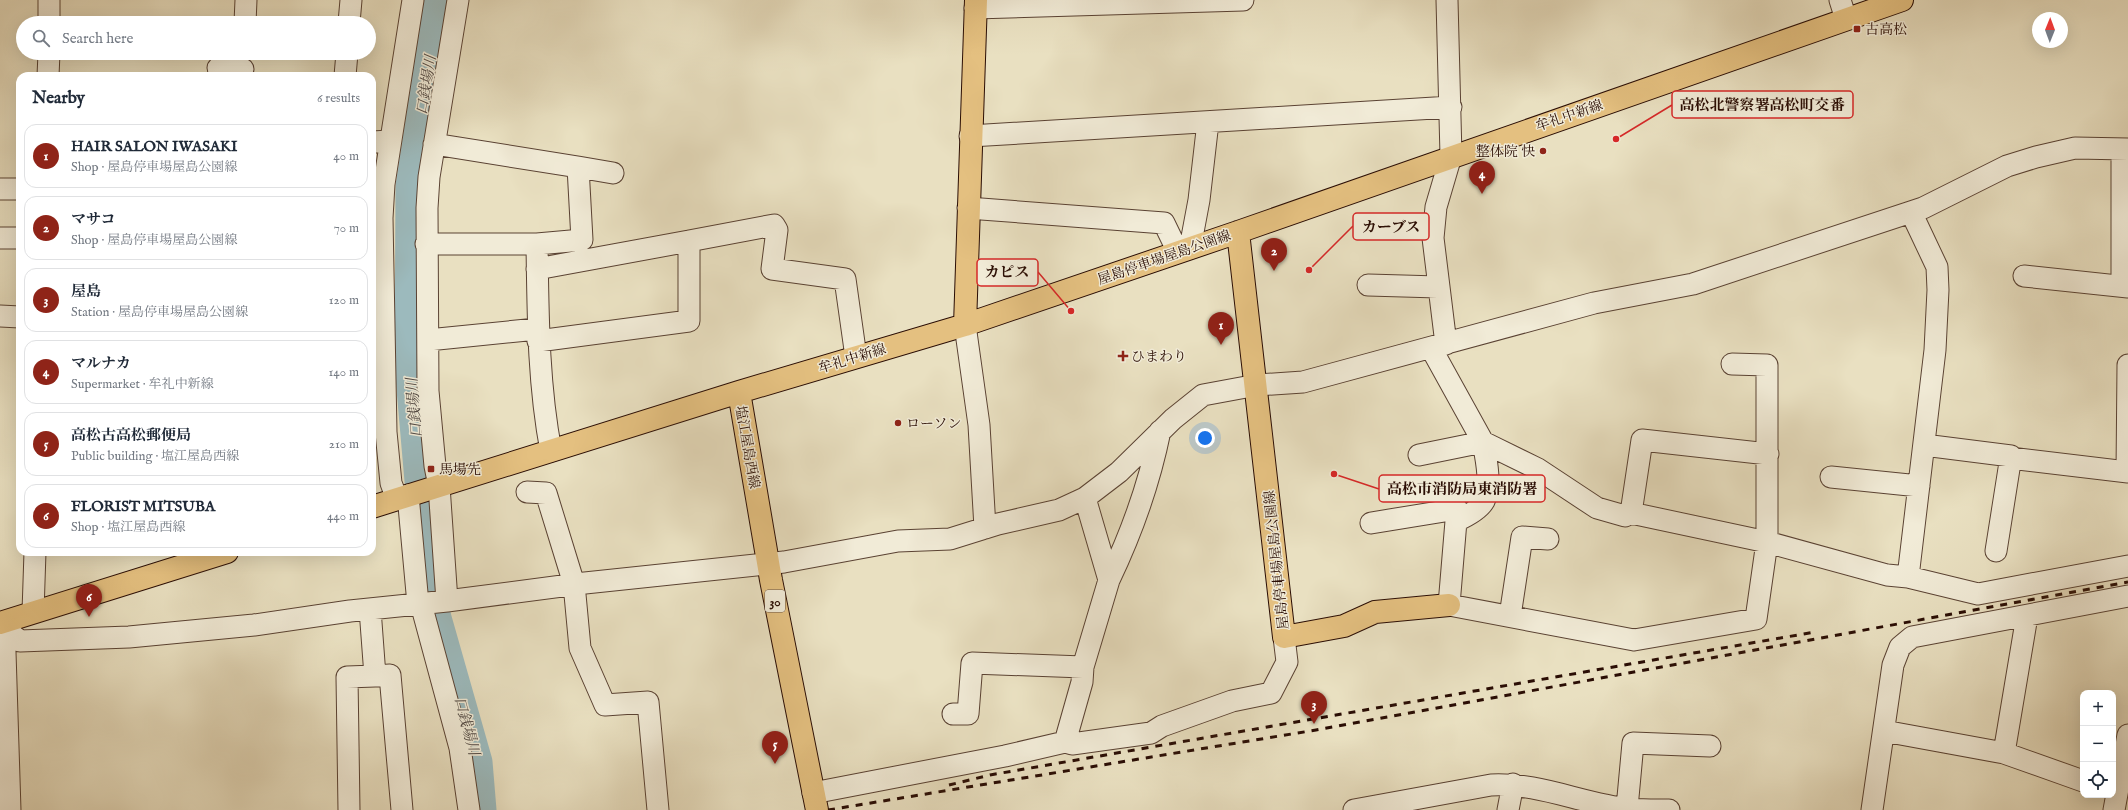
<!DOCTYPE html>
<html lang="en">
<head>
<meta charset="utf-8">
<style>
	body { margin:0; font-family:"IM FELL English","Noto Serif JP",serif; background:#f6f6f7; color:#1f2937 }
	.controls { position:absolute; right:12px; bottom:12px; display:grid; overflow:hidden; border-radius:8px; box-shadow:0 4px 16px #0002 }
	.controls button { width:36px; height:36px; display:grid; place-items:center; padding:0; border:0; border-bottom:1px solid #e0e1e3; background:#fff; color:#1f2937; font:20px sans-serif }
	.compass { position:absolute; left:2032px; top:12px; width:36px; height:36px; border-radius:50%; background:#fff; box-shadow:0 4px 16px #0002; rotate:1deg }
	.you { position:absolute; left:1205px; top:438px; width:14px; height:14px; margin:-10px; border:3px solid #fff; border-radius:50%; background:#1a73e8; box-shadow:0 0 0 6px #1a73e833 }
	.badge { display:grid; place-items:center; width:26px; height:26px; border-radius:50%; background:#8f2418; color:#fff; font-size:13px; font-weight:700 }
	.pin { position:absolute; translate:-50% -33px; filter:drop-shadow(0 1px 2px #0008) }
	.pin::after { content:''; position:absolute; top:21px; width:14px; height:12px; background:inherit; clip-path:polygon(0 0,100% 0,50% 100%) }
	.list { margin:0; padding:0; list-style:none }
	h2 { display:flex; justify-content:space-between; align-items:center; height:52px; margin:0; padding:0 16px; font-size:17px }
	h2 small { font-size:13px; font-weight:400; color:#747a83 }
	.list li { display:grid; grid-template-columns:26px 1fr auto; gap:12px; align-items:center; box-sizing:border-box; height:64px; margin:0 8px 8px; padding:0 8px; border:1px solid #e0e1e3; border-radius:12px }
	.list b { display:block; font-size:15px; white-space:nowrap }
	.list p { margin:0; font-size:13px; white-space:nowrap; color:#747a83 }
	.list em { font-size:13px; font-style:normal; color:#747a83 }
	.icon { flex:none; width:22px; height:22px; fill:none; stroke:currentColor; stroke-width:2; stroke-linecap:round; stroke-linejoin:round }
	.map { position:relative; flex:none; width:2128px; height:810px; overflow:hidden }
	.search { position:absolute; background:#fff; box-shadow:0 4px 16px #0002; left:16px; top:16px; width:360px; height:44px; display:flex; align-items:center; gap:10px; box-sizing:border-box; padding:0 14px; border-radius:22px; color:#747a83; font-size:15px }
	.panel { position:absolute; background:#fff; box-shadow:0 4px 16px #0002; left:16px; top:72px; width:360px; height:484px; border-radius:12px }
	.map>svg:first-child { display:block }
</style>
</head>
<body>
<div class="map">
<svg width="2128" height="810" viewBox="0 0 2128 810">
	<rect width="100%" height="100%" fill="#e9e0c1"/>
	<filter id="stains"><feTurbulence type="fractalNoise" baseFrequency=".005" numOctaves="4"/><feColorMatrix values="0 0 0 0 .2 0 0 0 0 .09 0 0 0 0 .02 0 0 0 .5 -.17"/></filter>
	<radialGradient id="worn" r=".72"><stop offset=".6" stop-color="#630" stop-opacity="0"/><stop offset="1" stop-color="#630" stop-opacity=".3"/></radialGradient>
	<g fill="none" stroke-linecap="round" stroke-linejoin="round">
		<path stroke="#9cbabd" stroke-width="31" d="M439,0L411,186L410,366L429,584L436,618L477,762L481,810"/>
		<defs>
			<path id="minor" d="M1840,0L1846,19
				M975,8L1243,0
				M49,23V0
				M245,23L246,0
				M349,23L351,0
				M218,68L243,69
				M48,76L49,53
				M345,76L347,53
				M970,136L1451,107
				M372,142L390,141
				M434,144L578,167L582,240L537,244C538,313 538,383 551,451
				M2122,149V286
				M578,167L613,173
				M0,189H20
				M968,208L1164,223L1178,252
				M0,238H20
				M689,241L774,225L777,230L772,269L845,279L856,357
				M426,244H537
				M1190,248L1199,200L1208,122
				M537,269L689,241V321L538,341
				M2024,276L2128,287
				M1368,285L1438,287
				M0,316L20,317
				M965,325L979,425L985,528
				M428,340L537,329
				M1446,344L1433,238L1436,207L1451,156L1447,0
				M1431,348L1483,442C1486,458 1492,485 1484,501C1479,510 1465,517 1456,521
				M1924,445L2011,456L1996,551
				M1768,454L1642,440L1631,513L1767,542L1887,575L1908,577L1978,594L2128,566
				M1419,455L1483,442L1538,469L1597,508L1625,516L1631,513
				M2010,458L2128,472
				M2127,472L2128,365
				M1831,477L1919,486
				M527,492L546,493L574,584L580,648L605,705L648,702L658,810
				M408,495L418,604
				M397,499L391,483L386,432L382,218L384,184L413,0
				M1371,523L1457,509L1449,605L1634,640L1756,619L1767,542V365L1732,364
				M1908,577L1935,350L1938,290L1937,267L1911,212
				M1109,580C1133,530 1149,485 1160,431
				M447,601L439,486L435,466L428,391L427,208L429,177L458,0
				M421,604L460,748L469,810
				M370,609L375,676L390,675L402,810
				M33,612L35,552
				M1510,616L1522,537L1548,539
				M0,625L20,641L129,637L254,625L350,611L447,601L585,583L784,562L898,541L950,539L998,524L1059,510L1085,498L1119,472L1173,419L1203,395L1257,385L1303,382L1594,303L1693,284L1923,208L2007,166L2036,157L2075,148L2128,149
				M0,630L5,652L10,810
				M953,714H968L972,663L1083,667L1109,580L1085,498
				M1884,731L2004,753L2083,781
				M1065,742L1082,682L1083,667
				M2004,753L2027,616
				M813,793L1005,756L1065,742L1072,744L1151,733L1162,726L1232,701L1271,693L1287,662L1284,637
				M1627,808L1633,743L1710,746
				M349,810L347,677L375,676
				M1354,810L1491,785C1531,783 1566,797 1605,805C1626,810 1648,810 1669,810
				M1508,810L1513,784
				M1872,810L1893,665L1900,647L1912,637L2128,596
				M2114,810L2128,735"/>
			<path id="major" d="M1238,232L1284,637L1344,626L1375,612L1449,605
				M965,325L976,0
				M739,392L771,580L817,810
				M372,507L739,392L965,325L1238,232L1902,0
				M0,623L227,552"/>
		</defs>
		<use href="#minor" stroke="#5a4233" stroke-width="23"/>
		<use href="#major" stroke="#2a0d04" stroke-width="24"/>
		<use href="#minor" stroke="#f1ebd7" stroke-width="21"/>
		<use href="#major" stroke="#e4c080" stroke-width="22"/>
		<path stroke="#2a0d04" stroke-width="3" stroke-dasharray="7 7" stroke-linecap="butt" d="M949,785L990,775L1815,632
			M828,810L1316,730L2128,582"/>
	</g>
	<g fill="#8f2418" stroke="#f1ebd7" stroke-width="1.5">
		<rect x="1853" y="25" width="8" height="8" rx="2"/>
		<circle cx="1543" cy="151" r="4"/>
		<path d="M1121 350h4v4h4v4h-4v4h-4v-4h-4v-4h4z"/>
		<circle cx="898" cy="423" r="4"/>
		<rect x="427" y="465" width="8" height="8" rx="2"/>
	</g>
	<g text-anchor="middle" stroke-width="3" stroke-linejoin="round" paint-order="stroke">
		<rect fill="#f1ebd7" stroke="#665043" stroke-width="1" x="765" y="590" width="20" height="22" rx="3"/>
		<g font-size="13" font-weight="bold" fill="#2a0d04">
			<text x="775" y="606">30</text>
		</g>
		<g font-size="14" fill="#2a0d04" stroke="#f1ebd7" text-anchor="start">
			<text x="1865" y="34">古高松</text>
			<text x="1535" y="156" text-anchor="end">整体院 快</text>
			<text x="1131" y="361">ひまわり</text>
			<text x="906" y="428">ローソン</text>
			<text x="439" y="474">馬場先</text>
		</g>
		<g font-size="14" fill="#2a0d04" stroke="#f1ebd7">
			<text transform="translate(1569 115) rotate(-19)" y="5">牟礼中新線</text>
			<text transform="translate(1164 257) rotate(-19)" y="5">屋島停車場屋島公園線</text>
			<text transform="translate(852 358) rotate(-17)" y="5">牟礼中新線</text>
			<text transform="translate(748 447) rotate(80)" y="5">塩江屋島西線</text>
			<text transform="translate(1276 560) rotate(-96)" y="5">屋島停車場屋島公園線</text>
		</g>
		<g font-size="15" font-style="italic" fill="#524a45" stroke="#f1ebd7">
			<text transform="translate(426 85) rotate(-81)" y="5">口銭場川</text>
			<text transform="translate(414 408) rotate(-95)" y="5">口銭場川</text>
			<text transform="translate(467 726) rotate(75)" y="5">口銭場川</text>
		</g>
	</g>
	<path fill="none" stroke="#d62828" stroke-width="1.5" d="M1616 139L1672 105M1309 270L1353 226M1071 311L1038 272M1334 474L1379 489"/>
	<g fill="#d62828" stroke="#f1ebd7" stroke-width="1.5">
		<circle cx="1616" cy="139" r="4"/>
		<circle cx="1309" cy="270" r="4"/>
		<circle cx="1071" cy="311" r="4"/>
		<circle cx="1334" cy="474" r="4"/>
	</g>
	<g fill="#f1ebd7" stroke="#d62828" stroke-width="1.5">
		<rect x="1672" y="91" width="181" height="27" rx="4"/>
		<rect x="1353" y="213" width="76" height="27" rx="4"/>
		<rect x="977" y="259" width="61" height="27" rx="4"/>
		<rect x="1379" y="475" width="166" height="27" rx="4"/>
	</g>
	<g font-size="15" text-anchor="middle" font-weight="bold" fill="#2a0d04">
		<text x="1762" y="110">高松北警察署高松町交番</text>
		<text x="1391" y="232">カーブス</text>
		<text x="1007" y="277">カピス</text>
		<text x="1462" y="494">高松市消防局東消防署</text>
	</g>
	<rect width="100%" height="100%" filter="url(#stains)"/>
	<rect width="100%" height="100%" fill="url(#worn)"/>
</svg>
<div class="controls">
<button>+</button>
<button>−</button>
<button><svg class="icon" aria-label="locate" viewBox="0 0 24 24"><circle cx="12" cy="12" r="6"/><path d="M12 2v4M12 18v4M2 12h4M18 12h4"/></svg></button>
</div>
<svg class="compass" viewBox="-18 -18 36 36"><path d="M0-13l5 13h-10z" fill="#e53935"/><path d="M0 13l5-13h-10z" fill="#747a83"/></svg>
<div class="you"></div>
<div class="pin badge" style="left:1221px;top:345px">1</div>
<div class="pin badge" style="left:1274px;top:271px">2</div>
<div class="pin badge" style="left:1314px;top:724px">3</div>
<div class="pin badge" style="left:1482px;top:194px">4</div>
<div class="pin badge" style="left:775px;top:764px">5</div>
<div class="pin badge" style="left:89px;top:617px">6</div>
<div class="search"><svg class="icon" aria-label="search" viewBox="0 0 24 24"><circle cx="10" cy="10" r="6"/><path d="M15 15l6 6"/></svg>Search here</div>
<section class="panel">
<h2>Nearby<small>6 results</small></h2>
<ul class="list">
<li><span class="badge">1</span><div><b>HAIR SALON IWASAKI</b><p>Shop · 屋島停車場屋島公園線</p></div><em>40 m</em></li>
<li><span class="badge">2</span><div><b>マサコ</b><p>Shop · 屋島停車場屋島公園線</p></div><em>70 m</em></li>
<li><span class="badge">3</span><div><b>屋島</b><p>Station · 屋島停車場屋島公園線</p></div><em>120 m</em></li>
<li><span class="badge">4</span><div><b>マルナカ</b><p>Supermarket · 牟礼中新線</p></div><em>140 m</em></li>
<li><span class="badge">5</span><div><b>高松古高松郵便局</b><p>Public building · 塩江屋島西線</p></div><em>210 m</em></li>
<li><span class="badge">6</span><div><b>FLORIST MITSUBA</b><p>Shop · 塩江屋島西線</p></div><em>440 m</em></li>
</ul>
</section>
</div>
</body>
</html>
